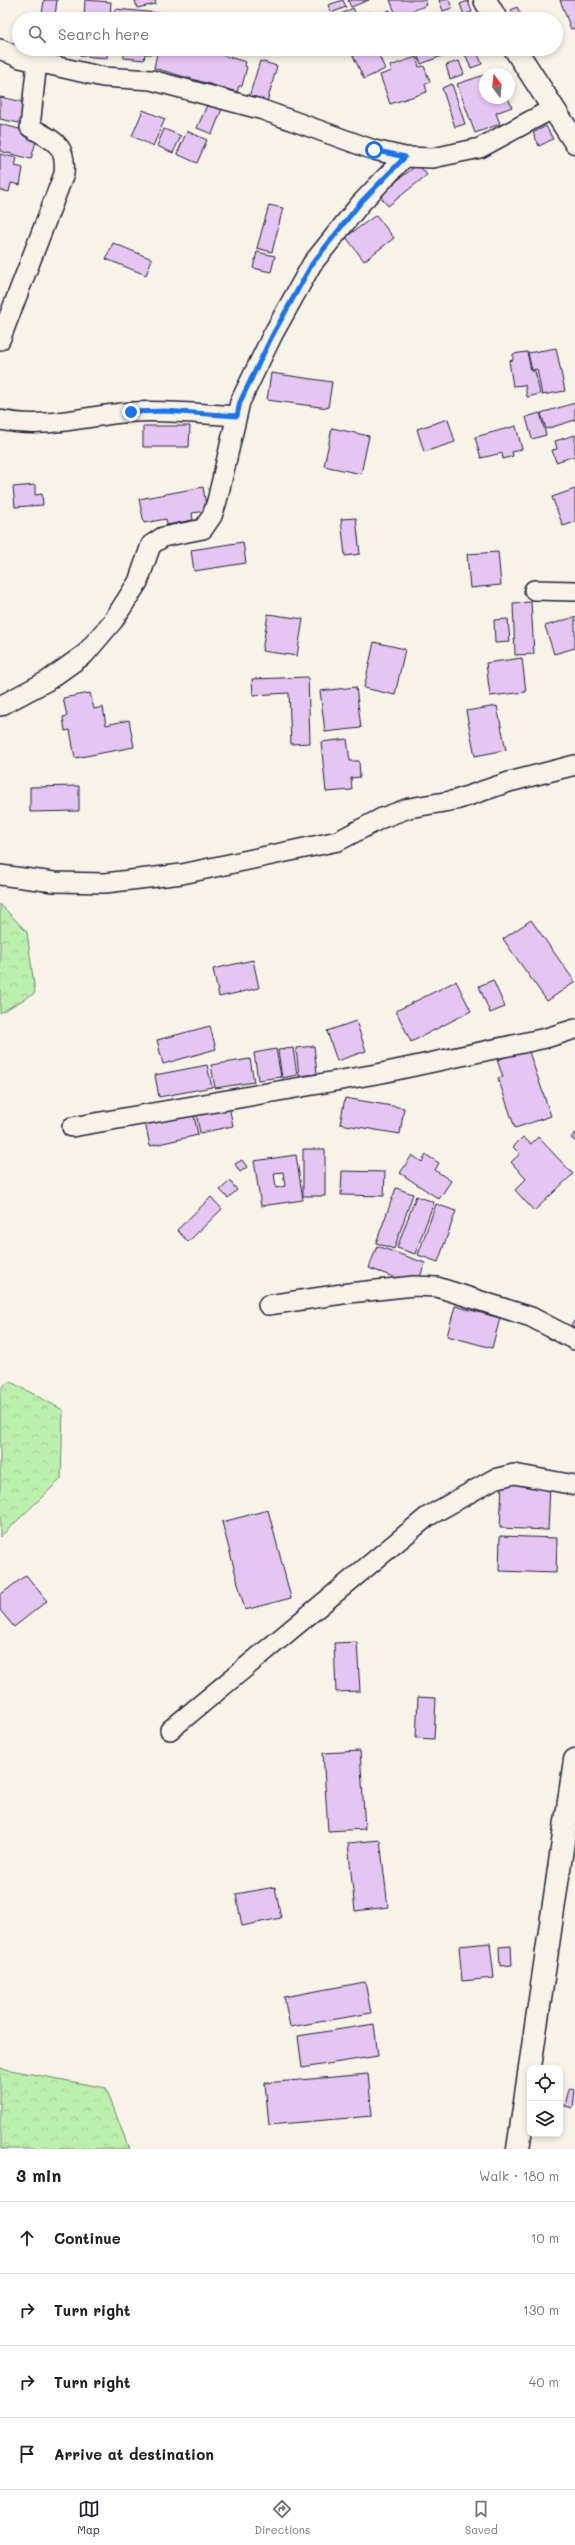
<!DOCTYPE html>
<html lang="en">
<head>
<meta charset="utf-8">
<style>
	body { margin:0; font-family:Mali,sans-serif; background:#f6f6f6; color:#202124 }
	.controls { position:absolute; right:12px; bottom:12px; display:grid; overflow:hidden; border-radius:8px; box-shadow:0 2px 6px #0003 }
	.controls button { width:36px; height:36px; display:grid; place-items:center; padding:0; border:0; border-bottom:1px solid #e0e0e0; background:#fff; color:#202124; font:20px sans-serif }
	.compass { position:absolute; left:479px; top:68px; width:36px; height:36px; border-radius:50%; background:#fff; box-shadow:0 2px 6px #0003; rotate:345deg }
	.stop { position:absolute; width:12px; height:12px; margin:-9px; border:3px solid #1a73e8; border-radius:50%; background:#fff }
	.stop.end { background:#1a73e8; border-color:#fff; box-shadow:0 1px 4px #0008 }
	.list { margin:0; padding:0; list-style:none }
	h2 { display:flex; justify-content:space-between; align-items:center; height:52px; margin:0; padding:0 16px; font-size:17px }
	h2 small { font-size:13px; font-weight:400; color:#757577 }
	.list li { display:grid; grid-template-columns:26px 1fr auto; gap:12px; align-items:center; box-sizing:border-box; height:72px; padding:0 16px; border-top:1px solid #e0e0e0 }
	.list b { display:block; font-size:15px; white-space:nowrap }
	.list em { font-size:13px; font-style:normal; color:#757577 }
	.icon { flex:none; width:22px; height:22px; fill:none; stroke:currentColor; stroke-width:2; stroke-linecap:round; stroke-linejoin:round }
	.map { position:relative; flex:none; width:575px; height:2149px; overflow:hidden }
	.search { position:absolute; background:#fff; box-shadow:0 2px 6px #0003; left:12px; right:12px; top:12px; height:44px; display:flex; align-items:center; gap:10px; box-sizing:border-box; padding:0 14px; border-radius:22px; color:#757577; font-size:15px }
	.sheet { height:340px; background:#fff }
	nav { display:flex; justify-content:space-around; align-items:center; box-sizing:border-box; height:56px; border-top:1px solid #e0e0e0; background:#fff; font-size:11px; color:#757577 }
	nav a { display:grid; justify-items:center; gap:2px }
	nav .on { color:#22223b }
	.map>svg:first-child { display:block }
</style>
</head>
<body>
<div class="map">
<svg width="575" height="2149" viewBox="0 0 575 2149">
	<defs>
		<pattern id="forest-crowns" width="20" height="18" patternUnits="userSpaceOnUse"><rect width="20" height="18" fill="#bceead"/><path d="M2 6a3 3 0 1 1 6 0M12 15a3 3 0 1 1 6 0" fill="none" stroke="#a1cc96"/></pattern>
	</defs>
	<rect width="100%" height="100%" fill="#f7f3e8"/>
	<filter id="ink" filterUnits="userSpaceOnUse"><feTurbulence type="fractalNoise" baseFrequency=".025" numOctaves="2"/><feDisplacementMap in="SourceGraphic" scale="8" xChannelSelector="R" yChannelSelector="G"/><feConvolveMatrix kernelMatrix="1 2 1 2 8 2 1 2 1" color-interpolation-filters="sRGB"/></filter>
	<g filter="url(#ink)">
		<path fill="url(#forest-crowns)" stroke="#6f8874" d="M0,904L27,932L35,993L0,1013Z
			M9,1381L63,1410L61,1479L0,1537V1389Z
			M0,2068L106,2088L129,2149H0Z"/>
		<path fill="#e5c5f2" stroke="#22223b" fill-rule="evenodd" d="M44,0H57L55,16L42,15Z
			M85,0L111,2L110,19H84Z
			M135,0H155L156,4L137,8Z
			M343,0L346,7L331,13L328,5Z
			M348,0H369L351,7Z
			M390,0H425L427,5L397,17Z
			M439,0H449L452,8L443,11Z
			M560,0H575V28L571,29Z
			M468,1L472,12L464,15L460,4Z
			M517,7L521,15L516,18L511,10Z
			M353,8L358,19H343L341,14Z
			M115,9L159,13L158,19H114Z
			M390,10L394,19H362L361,15L370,11L372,17Z
			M337,14L339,19H330L329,17Z
			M81,49H107V58L80,56Z
			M111,49H155V54H145L144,60L124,58V52L111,51Z
			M158,49H201L246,62L245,66L247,67L242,86H239L237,92L154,68Z
			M350,49H376L385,69L364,79Z
			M415,49H445L447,54L421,64Z
			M463,49H476L482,64L471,68Z
			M416,57L419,67L424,66L430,82L425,84L427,92L390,104L380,75L392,71L390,66Z
			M260,61L277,66L267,102L249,97Z
			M459,61L464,74L450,79L446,65Z
			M484,75L485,98H508L512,107L496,113L500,124L475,133L457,84Z
			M452,84L465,124L455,127L442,88Z
			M0,97L28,103L24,124L0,119Z
			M208,103L222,109L212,134L197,128Z
			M143,110L165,119L153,146L132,136Z
			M0,124L38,134L31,159L0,151Z
			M546,126L553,139L539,146L533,133Z
			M164,129L181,136L173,153L157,146Z
			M187,131L207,140L197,163L177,154Z
			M0,154L17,158L15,166L23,168L20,185L11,183L9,192L0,190Z
			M418,164L427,175L388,206L379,195Z
			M269,205L283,208L272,252L257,248Z
			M376,215L394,238L364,261L346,237Z
			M113,243L152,259L146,275L106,259Z
			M257,252L275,256L271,272L253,268Z
			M556,348L565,391L542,395L537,369L532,370L528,353Z
			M527,352L531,371H535L540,394L527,397L525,385L513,386L509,361L513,360V354Z
			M271,373L332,382L328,408L267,400Z
			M575,403V420L546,429L541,413Z
			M540,413L546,435L532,439L526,417Z
			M448,419L455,442L424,452L417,429Z
			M143,426H190L189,447H143Z
			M516,426L522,449L512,452L513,456L503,459L502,453L481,458L475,437Z
			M332,428L369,436L361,474L324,466Z
			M575,435V456L556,462L552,450L557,449L555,441Z
			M35,485V495L42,494L43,505L15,507L13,487Z
			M203,487L207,511L192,513L193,520L167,525L166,519L144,523L139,499Z
			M575,489V522L563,526L552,497Z
			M356,518L360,554L345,556L341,519Z
			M243,542L246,563L194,571L191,550Z
			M498,552L501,585L470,588L467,554Z
			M531,602L534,654L515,655L513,603Z
			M268,614L303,619L297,656L262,651Z
			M575,617V648L554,654L545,626Z
			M508,619L510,642L495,643L494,620Z
			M374,642L405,649L395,695L364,688Z
			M522,658L526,692L490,696L486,663Z
			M308,677L310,743L291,744L289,693L253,695L252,679Z
			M356,687L361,728L325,732L320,691Z
			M90,693L94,709L103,707L106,725L129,720L134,747L75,758L70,730L65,731L63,717L67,716L63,698Z
			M497,706L506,750L475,756L466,711Z
			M347,739L350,761H359L360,777L351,778L352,790L326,792L321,742Z
			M79,786V811L30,812V787Z
			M531,920L575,982L547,1001L503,939Z
			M253,960L259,988L219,997L213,969Z
			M493,980L505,1007L490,1013L479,986Z
			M456,981L471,1011L411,1042L396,1011Z
			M356,1021L366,1051L337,1061L327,1031Z
			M210,1026L216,1049L163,1064L157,1040Z
			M314,1046L317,1074L299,1076L296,1048Z
			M293,1048L297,1075L282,1078L278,1050Z
			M276,1049L281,1077L258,1080L254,1053Z
			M528,1049L551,1116L515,1128L498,1078L503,1077L497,1060Z
			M250,1059L254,1082L215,1088L211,1065Z
			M207,1065L212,1087L159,1097L155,1075Z
			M345,1098L404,1108L400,1134L340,1124Z
			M229,1106L233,1126L200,1133L196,1112Z
			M193,1111L198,1135L150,1146L145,1122Z
			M575,1133V1141L571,1138Z
			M523,1137L531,1144L538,1137L573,1174L534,1211L515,1190L526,1179L511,1162L520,1154L513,1147Z
			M303,1149H325V1196H303Z
			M296,1155L303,1200L261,1206L254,1161ZM283,1172L285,1186L276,1188L274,1173Z
			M412,1155L422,1162L426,1155L439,1163L435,1170L451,1181L439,1199L400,1173Z
			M242,1160L247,1167L240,1172L235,1164Z
			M342,1171L385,1172L384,1196L341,1195Z
			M230,1181L237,1190L228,1198L220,1190Z
			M396,1188L413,1194L394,1249L376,1243Z
			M416,1196L434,1202L415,1254L397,1248Z
			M211,1197L222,1209L188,1242L177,1230Z
			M436,1204L456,1211L438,1262L418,1255Z
			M377,1246L425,1263L419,1280L409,1277L407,1282L369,1268Z
			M455,1306L500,1318L492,1348L447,1336Z
			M575,1320V1331L570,1327Z
			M502,1483L550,1485L548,1530L500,1528Z
			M268,1510L291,1598L245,1610L222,1522Z
			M500,1536L557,1538L556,1573L499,1571Z
			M26,1575L47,1601L14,1627L0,1610V1595Z
			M357,1642L360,1691L336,1692L334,1643Z
			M418,1697L436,1698L434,1739L416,1738Z
			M360,1751L365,1829L328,1831L323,1753Z
			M380,1840L388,1907L355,1911L348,1843Z
			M275,1887L281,1918L242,1926L236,1894Z
			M490,1943L494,1978L462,1981L459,1946Z
			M511,1946L512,1965L500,1966L499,1947Z
			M365,1982L371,2013L290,2027L284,1997Z
			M374,2024L378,2056L302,2068L298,2036Z
			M368,2074L372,2116L269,2125L265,2083Z
			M569,2089L575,2090L573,2108L565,2106Z"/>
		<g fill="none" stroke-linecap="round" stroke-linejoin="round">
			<defs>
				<path id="minor" d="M0,49L20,58L103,77L151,80L260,109L374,150L405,157L433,158L480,148L552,109
					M0,340L64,174C67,143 53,141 30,127L37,61
					M0,420C47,430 87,415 133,412C168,410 202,414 237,416
					M534,590L575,591
					M0,706L47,681L85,654L113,621L138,582L151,545L163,537L203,529L212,516L217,501L240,402L272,336L312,264L361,203L405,157
					M0,875L54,882L105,883L182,874L338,841L382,818L409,808L456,800L509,782L575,765
					M72,1127L382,1073L546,1038L575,1029
					M268,1305L349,1293L414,1286L437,1287L531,1317L575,1340
					M170,1730L427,1517L494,1479L514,1474L575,1485"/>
				<path id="secondary" d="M485,0L496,19
					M515,49L575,142
					M518,2149L575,1760"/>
			</defs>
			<use href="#minor" stroke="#22223b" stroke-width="22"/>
			<use href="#secondary" stroke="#22223b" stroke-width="25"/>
			<use href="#minor" stroke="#f7f3e8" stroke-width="19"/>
			<use href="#secondary" stroke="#f7f3e8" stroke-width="22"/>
		</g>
	</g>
	<g fill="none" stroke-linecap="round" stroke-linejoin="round" filter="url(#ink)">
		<path stroke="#1a73e8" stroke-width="5" d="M131,412L165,411L237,416L240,402L272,336L312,264L361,202L405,157L374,150"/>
	</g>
</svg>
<div class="controls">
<button><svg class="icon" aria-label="locate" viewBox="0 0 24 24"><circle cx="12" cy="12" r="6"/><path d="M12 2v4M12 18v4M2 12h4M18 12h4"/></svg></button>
<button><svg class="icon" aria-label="layers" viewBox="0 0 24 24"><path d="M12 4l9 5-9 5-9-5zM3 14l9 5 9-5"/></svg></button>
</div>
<svg class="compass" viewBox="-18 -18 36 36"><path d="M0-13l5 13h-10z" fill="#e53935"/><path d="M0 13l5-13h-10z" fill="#757577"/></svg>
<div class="stop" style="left:374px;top:150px"></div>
<div class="stop end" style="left:131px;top:412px"></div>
<div class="search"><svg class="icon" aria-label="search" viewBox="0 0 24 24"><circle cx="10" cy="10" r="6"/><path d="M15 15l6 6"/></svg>Search here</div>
</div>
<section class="sheet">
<h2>3 min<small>Walk · 180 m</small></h2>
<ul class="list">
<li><svg class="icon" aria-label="ahead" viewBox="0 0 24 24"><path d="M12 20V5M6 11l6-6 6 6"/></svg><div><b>Continue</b></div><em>10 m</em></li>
<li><svg class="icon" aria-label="right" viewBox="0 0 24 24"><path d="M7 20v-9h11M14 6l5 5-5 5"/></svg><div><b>Turn right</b></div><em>130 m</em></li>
<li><svg class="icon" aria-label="right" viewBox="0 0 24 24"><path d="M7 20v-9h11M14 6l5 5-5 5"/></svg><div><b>Turn right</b></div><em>40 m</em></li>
<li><svg class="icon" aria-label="arrive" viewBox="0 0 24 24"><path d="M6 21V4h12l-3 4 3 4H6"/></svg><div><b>Arrive at destination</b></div></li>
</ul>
</section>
<nav>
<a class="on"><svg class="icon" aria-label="map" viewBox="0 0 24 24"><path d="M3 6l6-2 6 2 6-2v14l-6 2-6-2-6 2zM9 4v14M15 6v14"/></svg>Map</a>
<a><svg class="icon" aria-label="directions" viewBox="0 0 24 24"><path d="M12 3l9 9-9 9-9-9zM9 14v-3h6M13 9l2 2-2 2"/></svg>Directions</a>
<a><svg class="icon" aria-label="saved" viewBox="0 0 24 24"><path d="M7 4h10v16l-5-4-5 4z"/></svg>Saved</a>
</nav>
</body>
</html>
